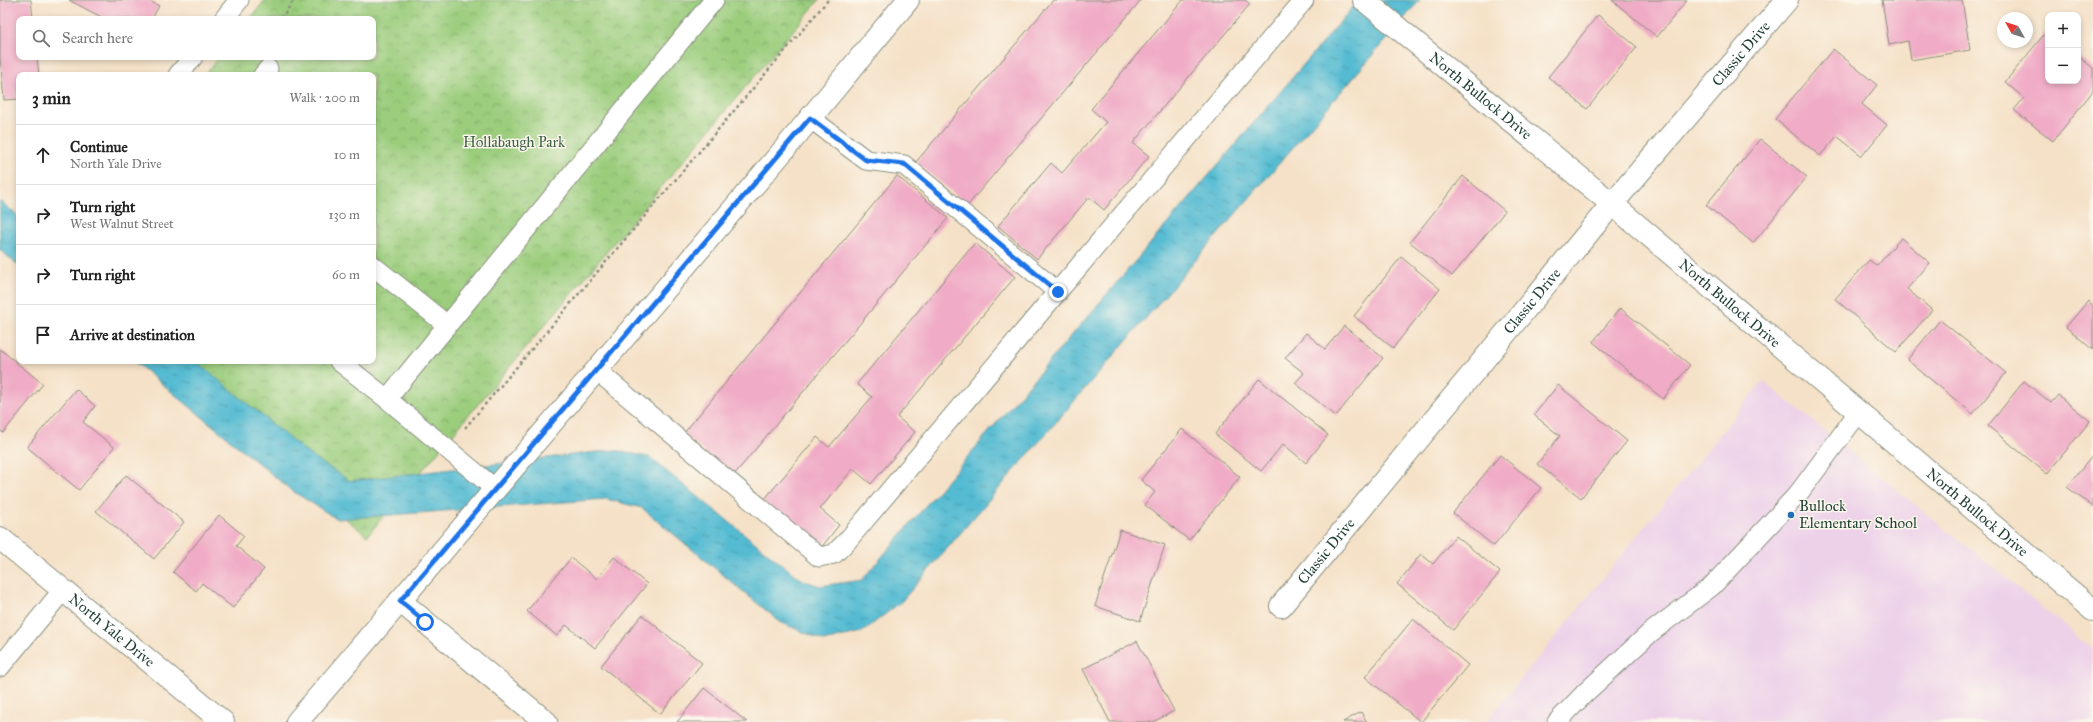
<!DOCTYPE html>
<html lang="en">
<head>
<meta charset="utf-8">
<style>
	body { margin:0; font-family:"IM FELL Great Primer",serif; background:#f2f2f2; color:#222 }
	.controls { position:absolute; right:12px; top:12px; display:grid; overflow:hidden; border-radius:8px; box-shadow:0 2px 6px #0003 }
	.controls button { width:36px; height:36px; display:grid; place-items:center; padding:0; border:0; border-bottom:1px solid #e0e0e0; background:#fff; color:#222; font:20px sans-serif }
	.compass { position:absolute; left:1997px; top:12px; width:36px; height:36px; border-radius:50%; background:#fff; box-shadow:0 2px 6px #0003; rotate:309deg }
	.stop { position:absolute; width:12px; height:12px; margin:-9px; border:3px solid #1a73e8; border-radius:50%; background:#fff }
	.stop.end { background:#1a73e8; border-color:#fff; box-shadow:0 1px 4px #0008 }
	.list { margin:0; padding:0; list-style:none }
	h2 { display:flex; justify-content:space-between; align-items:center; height:52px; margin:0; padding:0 16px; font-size:17px }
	h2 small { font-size:13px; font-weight:400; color:#767676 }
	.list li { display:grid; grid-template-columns:26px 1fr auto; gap:12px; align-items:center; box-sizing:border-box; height:60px; padding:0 16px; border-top:1px solid #e0e0e0 }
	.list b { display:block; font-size:15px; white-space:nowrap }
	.list p { margin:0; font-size:13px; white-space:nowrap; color:#767676 }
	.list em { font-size:13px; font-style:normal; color:#767676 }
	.icon { flex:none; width:22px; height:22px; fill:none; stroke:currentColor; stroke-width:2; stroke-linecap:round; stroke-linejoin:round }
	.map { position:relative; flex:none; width:2093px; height:722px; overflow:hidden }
	.search { position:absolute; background:#fff; box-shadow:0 2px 6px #0003; left:16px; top:16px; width:360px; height:44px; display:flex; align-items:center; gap:10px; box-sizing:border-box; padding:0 14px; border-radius:8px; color:#767676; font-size:15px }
	.panel { position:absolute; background:#fff; box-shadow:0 2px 6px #0003; left:16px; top:72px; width:360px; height:292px; border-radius:8px }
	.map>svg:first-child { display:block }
</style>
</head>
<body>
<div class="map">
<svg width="2093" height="722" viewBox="0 0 2093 722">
	<defs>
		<pattern id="park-crowns" width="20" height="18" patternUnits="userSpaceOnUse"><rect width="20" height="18" fill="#9bcd7d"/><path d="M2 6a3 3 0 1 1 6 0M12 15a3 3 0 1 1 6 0" fill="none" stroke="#7ea867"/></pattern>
		<pattern id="water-ripples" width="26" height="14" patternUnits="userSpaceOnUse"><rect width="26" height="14" fill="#55bbd2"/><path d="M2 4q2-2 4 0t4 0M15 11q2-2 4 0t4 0" fill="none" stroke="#4699ab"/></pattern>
	</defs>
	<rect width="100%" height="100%" fill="#fbf7ec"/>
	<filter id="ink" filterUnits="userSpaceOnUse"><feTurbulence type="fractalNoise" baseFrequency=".025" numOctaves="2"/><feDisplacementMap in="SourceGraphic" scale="8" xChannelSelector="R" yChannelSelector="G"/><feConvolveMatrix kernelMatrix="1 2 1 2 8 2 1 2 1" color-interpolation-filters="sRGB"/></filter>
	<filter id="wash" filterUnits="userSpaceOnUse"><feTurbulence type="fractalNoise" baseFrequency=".012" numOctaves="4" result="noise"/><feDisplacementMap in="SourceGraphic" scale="16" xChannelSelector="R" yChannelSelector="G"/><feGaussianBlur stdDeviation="0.9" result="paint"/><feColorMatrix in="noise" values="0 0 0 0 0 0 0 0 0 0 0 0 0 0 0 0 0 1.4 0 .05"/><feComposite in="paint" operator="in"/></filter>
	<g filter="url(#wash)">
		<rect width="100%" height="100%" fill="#f5e1c7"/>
		<path fill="#edd1e9" d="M1763,381L2093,649V722H1486Z"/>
		<path fill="url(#park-crowns)" stroke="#5d8558" d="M265,0H819L367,536L154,361H373V75H204L219,57H373V19H250Z"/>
		<path fill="url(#water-ripples)" stroke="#3a7c83" d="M1359,0H1420L901,602L862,632L824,641L780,622L642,508L606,499L337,519L291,490L134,361H196L311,456L350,481L614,450L649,457L800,579L820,586L862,580Z
			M0,201L19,217V266L0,250Z"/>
		<g id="blocks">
			<path fill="#f0acc6" d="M0,0H31L33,19H19V57H37L39,75H19V99L4,100L0,58Z
				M69,0H148L159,6L152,19H105Z
				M1053,0H1141L968,205L916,162Z
				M1183,0H1245L1250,4L1133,143L1149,156L1104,210L1089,197L1037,259L998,226L1051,163L1062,173L1106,122L1091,109Z
				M1612,0H1687L1657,37Z
				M1882,0H1962L1970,50L1911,60L1908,41L1889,45Z
				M1598,15L1637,47L1587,109L1548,77Z
				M2047,31L2048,81H2078V56L2093,68V91L2053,141L2014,110L2024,98L2005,82Z
				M1833,49L1877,85L1862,104L1887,125L1862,156L1837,136L1820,156L1775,119Z
				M1760,139L1807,177L1753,243L1706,205Z
				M897,176L948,218L733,476L683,434Z
				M1463,176L1505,211L1452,276L1410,242Z
				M1901,238L1930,263L1907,289L1932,310L1896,352L1835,299L1869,260L1877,266Z
				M975,243L1015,277L897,417L915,432L871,484L853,469L820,509L839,525L820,549L763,501L817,437L829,447L872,397L857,384Z
				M1401,257L1440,289L1393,348L1354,316Z
				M2088,301L2093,306V350L2066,327Z
				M1620,308L1690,365L1663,399L1593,342Z
				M1940,320L2006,373L1973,414L1907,360Z
				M1344,326L1383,358L1336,416L1295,383L1304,373L1285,358L1306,333L1325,349Z
				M0,349L43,384L3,433L0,430Z
				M1259,379L1328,435L1306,463L1283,444L1261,471L1215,434Z
				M2024,381L2051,403L2058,395L2090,421L2047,474L1988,426Z
				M1558,385L1627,441L1581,498L1537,464L1560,436L1534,415Z
				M76,389L95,406L83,422L114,447L79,490L27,447Z
				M1182,429L1240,477L1189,540L1145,505L1155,492L1141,480Z
				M1500,455L1541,488L1494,546L1453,513Z
				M2093,455V507L2067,487Z
				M126,475L184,522L154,559L96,511Z
				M219,515L244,536L236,546L264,569L233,608L202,583L196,591L173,572Z
				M1120,530L1165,545L1140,621L1095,606Z
				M1456,536L1500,572L1453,630L1397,584L1421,554L1433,564Z
				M614,557L647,584L595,648L566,625L557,636L527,611L571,558L597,579Z
				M642,615L702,663L660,714L601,666Z
				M1413,619L1468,665L1421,722L1365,677Z
				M1137,641L1174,711L1153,722H1110L1083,669Z
				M704,688L747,722H677Z
				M1361,712L1367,722H1343Z"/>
		</g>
	</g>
	<g filter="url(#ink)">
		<use href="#blocks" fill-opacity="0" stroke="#8a8f7e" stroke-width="1"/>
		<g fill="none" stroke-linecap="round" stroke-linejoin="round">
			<defs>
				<path id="service" d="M224,19L239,0
					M178,75L193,57
					M263,75L268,69
					M810,118L866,160L904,165L1058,292
					M373,266L447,325
					M339,361L387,399L714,0
					M596,370L819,557L834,554L847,541L1304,0
					M387,399L494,488
					M0,667L63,590
					M1557,722L1585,693L1650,633L1712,586L1798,494L1858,413"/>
				<g id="minor">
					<path id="s1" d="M1364,0L1612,204L2093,610"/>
					<path d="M400,601L546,722"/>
					<path id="s2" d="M1281,606L1612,204L1787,0"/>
				</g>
				<g id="tertiary">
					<path id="s3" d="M0,538L223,722"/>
				</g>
				<path id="secondary" d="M297,722L788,145L908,0"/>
			</defs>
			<use href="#service" stroke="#8a8f7e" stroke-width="21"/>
			<use href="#minor" stroke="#8a8f7e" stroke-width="24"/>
			<use href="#tertiary" stroke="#8a8f7e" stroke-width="24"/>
			<use href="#secondary" stroke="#8a8f7e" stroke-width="24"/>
			<path stroke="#8a8f7e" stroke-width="2.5" stroke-dasharray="3 3" stroke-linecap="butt" d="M281,19L294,0
				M465,428L828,0"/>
			<use href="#service" stroke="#fff" stroke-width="19"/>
			<use href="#minor" stroke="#fff" stroke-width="22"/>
			<use href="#tertiary" stroke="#fff" stroke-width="22"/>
			<use href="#secondary" stroke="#fff" stroke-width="22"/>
		</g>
	</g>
	<g fill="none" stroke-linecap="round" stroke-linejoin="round" filter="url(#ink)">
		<path stroke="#1a73e8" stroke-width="5" d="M425,622L400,601L810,118L866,160L904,164L1058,292"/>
	</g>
	<circle fill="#1f6fb2" stroke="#fbf7ec" stroke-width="1.5" cx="1791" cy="515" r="4"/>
	<g text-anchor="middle" stroke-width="3" stroke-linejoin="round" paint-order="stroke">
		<g font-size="15" fill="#1f3d34" stroke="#fbf7ec">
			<text dy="5" stroke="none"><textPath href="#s2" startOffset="719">Classic Drive</textPath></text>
			<text dy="5" stroke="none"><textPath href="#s1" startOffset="151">North Bullock Drive</textPath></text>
			<text dy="5" stroke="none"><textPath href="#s2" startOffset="395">Classic Drive</textPath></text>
			<text dy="5" stroke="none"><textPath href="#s1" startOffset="475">North Bullock Drive</textPath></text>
			<text dy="5" stroke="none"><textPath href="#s1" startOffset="799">North Bullock Drive</textPath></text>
			<text dy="5" stroke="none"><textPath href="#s2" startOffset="71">Classic Drive</textPath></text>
			<text dy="5" stroke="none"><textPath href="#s3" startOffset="145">North Yale Drive</textPath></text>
		</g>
		<g font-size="15" fill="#3e6146" stroke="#fbf7ec">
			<text x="514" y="147">Hollabaugh Park</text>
		</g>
		<g font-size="15" fill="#1f3d34" stroke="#fbf7ec" text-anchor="start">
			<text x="1799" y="511">Bullock<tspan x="1799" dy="17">Elementary School</tspan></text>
		</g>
	</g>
</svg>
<div class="controls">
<button>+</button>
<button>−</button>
</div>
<svg class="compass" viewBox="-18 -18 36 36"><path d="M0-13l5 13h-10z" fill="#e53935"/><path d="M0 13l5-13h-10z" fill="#767676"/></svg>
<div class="stop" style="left:425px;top:622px"></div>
<div class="stop end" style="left:1058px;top:292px"></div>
<div class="search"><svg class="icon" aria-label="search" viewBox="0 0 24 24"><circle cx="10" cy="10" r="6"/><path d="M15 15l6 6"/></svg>Search here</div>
<section class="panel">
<h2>3 min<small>Walk · 200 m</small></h2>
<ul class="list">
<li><svg class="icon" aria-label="ahead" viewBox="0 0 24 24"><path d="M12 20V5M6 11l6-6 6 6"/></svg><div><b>Continue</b><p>North Yale Drive</p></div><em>10 m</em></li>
<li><svg class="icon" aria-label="right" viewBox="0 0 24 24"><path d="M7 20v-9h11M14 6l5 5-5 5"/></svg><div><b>Turn right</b><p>West Walnut Street</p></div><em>130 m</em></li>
<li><svg class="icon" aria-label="right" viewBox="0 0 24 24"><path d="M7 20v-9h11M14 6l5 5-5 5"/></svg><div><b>Turn right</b></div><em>60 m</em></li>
<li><svg class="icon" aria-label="arrive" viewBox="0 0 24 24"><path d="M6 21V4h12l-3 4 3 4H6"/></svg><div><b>Arrive at destination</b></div></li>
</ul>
</section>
</div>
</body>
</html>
